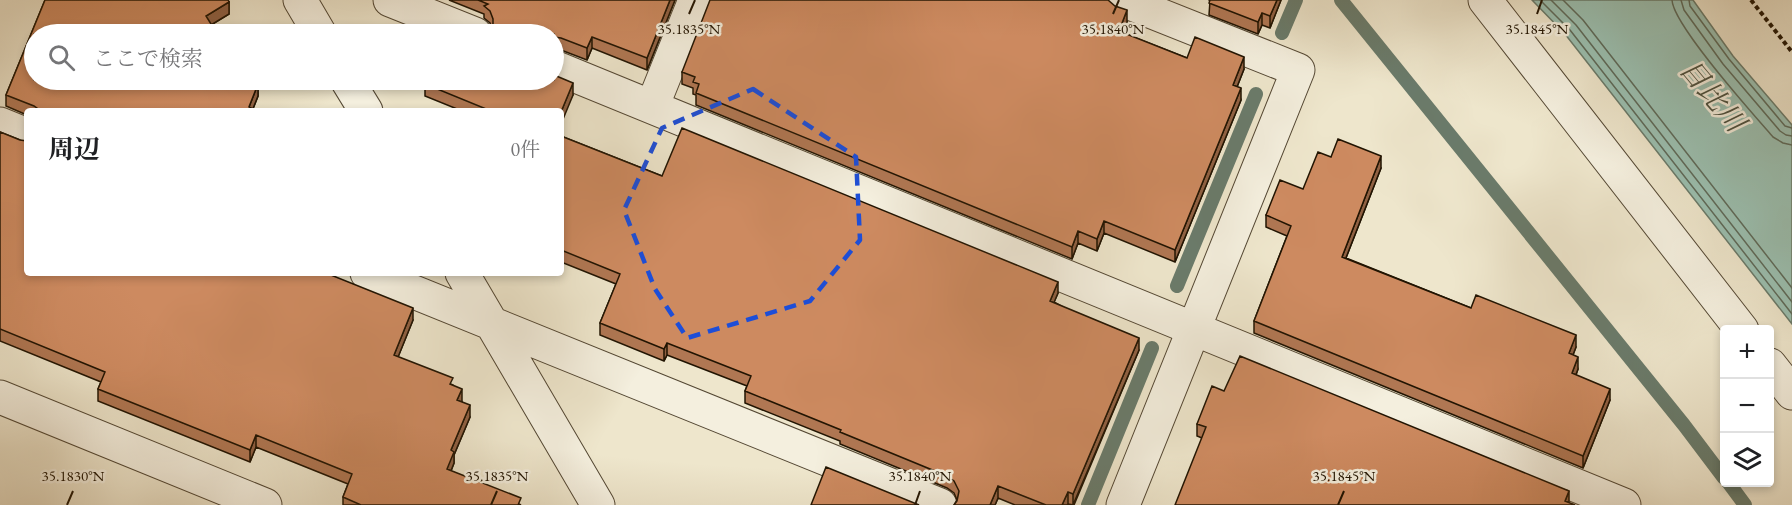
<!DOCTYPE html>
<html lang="ja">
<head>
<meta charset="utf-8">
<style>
	body { margin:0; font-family:"EB Garamond","Noto Serif JP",serif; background:#f6f6f6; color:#202124 }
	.controls { position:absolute; right:18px; bottom:18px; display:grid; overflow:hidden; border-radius:6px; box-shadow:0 3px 9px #0003 }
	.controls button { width:54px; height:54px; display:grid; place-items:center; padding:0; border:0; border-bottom:2px solid #e0e0e0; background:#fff; color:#202124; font:30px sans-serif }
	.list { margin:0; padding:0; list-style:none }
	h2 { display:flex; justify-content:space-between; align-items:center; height:78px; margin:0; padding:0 24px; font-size:26px }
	h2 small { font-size:20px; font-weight:400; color:#757577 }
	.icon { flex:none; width:33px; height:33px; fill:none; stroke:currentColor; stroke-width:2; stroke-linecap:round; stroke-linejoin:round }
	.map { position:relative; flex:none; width:1792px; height:505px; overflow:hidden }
	.search { position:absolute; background:#fff; box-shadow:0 3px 9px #0003; left:24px; top:24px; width:540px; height:66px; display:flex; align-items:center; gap:15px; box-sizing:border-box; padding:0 21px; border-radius:33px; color:#757577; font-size:22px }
	.panel { position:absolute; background:#fff; box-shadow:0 3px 9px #0003; left:24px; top:108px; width:540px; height:168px; border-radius:6px }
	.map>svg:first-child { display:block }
</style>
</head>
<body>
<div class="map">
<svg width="1792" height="505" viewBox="0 0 1792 505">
	<rect width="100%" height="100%" fill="#eee6cc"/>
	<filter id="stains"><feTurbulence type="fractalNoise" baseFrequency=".00333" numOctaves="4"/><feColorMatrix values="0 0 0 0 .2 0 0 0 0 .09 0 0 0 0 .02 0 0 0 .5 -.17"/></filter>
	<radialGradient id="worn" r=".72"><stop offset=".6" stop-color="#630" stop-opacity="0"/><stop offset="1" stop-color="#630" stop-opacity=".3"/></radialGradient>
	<path fill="#9bc0b1" stroke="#6a7b6b" stroke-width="1.5" d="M1532,0H1693L1733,56L1792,125V324L1565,34Z"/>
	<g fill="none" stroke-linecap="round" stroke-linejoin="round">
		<path stroke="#5e6a5a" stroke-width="1.5" d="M1540,0L1570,30L1792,314
			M1551,0L1576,25L1792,302
			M1563,0L1583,20L1792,288
			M1672,0C1673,25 1753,114 1773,137L1783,143L1792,145
			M1681,0L1684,10L1723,64L1780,131L1786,135L1792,136
			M1689,0L1690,6L1729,59L1785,126L1792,128"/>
		<path stroke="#6a7b6b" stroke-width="14" d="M1341,0L1684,425L1724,478
			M1282,33L1296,0
			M1177,286L1256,94
			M1728,482L1745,505
			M1088,505L1152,348"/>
		<defs>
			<path id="minor" d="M300,0L320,34
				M390,0L475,34
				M1122,0L1298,70L1123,505
				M1485,0L1742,330
				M554,67L1624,505
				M347,80L366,111
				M652,107L695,0
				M0,124L27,135
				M367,273L940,505
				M462,273L598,505
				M1770,365L1792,393
				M0,397L265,505"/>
		</defs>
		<use href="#minor" stroke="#544834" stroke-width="35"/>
		<path stroke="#211402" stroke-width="4" stroke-dasharray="4.5 3" stroke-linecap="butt" d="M1751,0L1792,52"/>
		<use href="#minor" stroke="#f4efde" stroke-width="33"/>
	</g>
	<path fill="#b07753" stroke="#211402" stroke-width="1.5" d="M45,0H228L229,2V14L211,25L216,32V34H34V80H246L258,84V96L253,109L257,111H27V115L6,106V95Z
		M449,0H675L647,70L592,48L587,60L561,50L554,49V34L492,29L490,23L484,18V14Z
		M1209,0H1281L1270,28L1262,25L1258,34L1209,15L1210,1Z
		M1127,22L1123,33L1187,58L1244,69L1237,87L1241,100L1175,262L1104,233L1097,251L1078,243L1072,259L696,105V95L693,94V88L682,84V72Z
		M419,80H554L573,95L561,111H462L425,96V89Z
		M0,132L20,140L413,320L398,357L453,385L470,417L454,455V463L451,471L521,505H343V497L348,484L256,447L250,462L98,401V389L101,382L0,341Z
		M561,136L662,176L1058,293L1054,302L1139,350L1074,505L1068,504L1067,505H1015L998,498L995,505H954L957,500L954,493L947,488L840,444V441L745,403V391L747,386L667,355L664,361L600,335V323L616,284L561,262Z
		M1331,157L1381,168L1346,258L1471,308L1576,347L1573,355L1578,369L1576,375L1610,400L1583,468L1254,333V321L1287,236L1266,227V215L1303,189Z
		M1224,391L1569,491L1202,438L1197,436V424Z"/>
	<path fill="#906143" stroke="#211402" stroke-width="1.5" d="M670,0H675L647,70V58Z
		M1277,0H1281L1270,28V16Z
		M229,2V14L206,28V16Z
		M1127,10V22L1119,43V31Z
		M1262,13V25L1258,34V22Z
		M592,37V48L587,60V48Z
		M1244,57V69L1233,97V85Z
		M573,83V95L561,124V112Z
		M258,84V96L252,111L249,107Z
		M1241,88V100L1175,262V250Z
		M1381,156V168L1342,268V257Z
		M1104,221V233L1097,251V239Z
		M1078,231V243L1072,259V247Z
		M1058,282V293L1050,312V301Z
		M413,308V320L394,367V355Z
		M1576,335V347L1569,365V353Z
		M1139,338V350L1073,505V494Z
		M667,343V355L664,361V349Z
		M1578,357V369L1572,385V373Z
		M462,389V401L457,412V400Z
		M1610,389V400L1583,468V456Z
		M470,405V417L454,455V463L447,481V469L451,450Z
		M256,435V447L250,462V450Z
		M998,486V498L995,505H990Z
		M1569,491V503L1565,501Z
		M1068,492V504L1067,505H1062Z"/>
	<path fill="#cd8a60" stroke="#211402" stroke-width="1.5" d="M45,0H228L229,2L206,16L216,32L211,34H34V80H246L258,84L249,107L257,111H41L34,106L6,95Z
		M478,0H670L647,58L592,37L587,48L561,38L554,37V34H488L493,28V19L490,11L484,6L488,4Z
		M710,0H1108L1115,6L1127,10L1119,31L1187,58L1195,37L1244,57L1233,85L1241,88L1175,250L1104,221L1097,239L1078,231L1072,247L696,93L699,84L693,82L695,77L682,72Z
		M1210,0H1277L1270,16L1262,13L1258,22L1209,3Z
		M445,30L456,34H438Z
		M554,75L573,83L561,112V111H491L425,84V80H554Z
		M682,128L1058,282L1050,301L1139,338L1073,494L1068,492L1062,505H1046L998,486L990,505H954L957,501L959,491L954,481L947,476L840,432L841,430L745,391L751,376L667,343L664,349L600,323L620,274L561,250V136L662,176Z
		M0,132L20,140L27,141V273H326L413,308L394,355L453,378L450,384L462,389L457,400L470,405L451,450L454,452L447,469L521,498L518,505H361L343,497L352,474L256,435L250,450L98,389L105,372L0,329Z
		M1338,139L1381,156L1342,257L1471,308L1476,295L1576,335L1569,353L1578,357L1572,373L1610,389L1583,456L1254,321L1291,226L1266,215L1280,180L1303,189L1318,152L1331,157Z
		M1240,356L1569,491L1565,501L1575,505H1175L1206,427L1197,424L1212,386L1224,391Z
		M826,467L919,505H811Z"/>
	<path fill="none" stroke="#1d4ed8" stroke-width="4.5" stroke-dasharray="12 8" stroke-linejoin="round" d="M753,89L856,157L860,240L810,301L687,338L655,289L624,210L662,128Z"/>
	<path fill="none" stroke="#211402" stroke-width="2" d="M689,14L695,0M1113,14L1119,0M1537,14L1542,0M67,505L73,491M491,505L497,491M915,505L920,491M1338,505L1344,491"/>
	<g text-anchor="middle" stroke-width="5" stroke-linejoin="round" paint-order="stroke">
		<g font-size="28" font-style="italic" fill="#4c503f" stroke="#f4efde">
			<text transform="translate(1713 95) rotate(50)" y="10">目比川</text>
		</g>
	</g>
	<g font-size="15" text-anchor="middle" fill="#211402" stroke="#f4efde" stroke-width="5" stroke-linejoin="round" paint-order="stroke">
		<text x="689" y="34">35.1835°N</text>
		<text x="1537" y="34">35.1845°N</text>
		<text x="1113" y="34">35.1840°N</text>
		<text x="73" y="481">35.1830°N</text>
		<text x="497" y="481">35.1835°N</text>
		<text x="920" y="481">35.1840°N</text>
		<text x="1344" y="481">35.1845°N</text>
	</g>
	<rect width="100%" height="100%" filter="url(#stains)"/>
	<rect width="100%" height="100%" fill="url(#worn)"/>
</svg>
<div class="controls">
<button>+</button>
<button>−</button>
<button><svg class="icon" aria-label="layers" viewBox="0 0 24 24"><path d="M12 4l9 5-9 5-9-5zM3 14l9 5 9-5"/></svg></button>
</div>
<div class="search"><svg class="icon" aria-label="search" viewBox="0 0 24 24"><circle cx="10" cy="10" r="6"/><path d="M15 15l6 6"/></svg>ここで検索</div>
<section class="panel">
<h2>周辺<small>0件</small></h2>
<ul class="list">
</ul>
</section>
</div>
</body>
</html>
